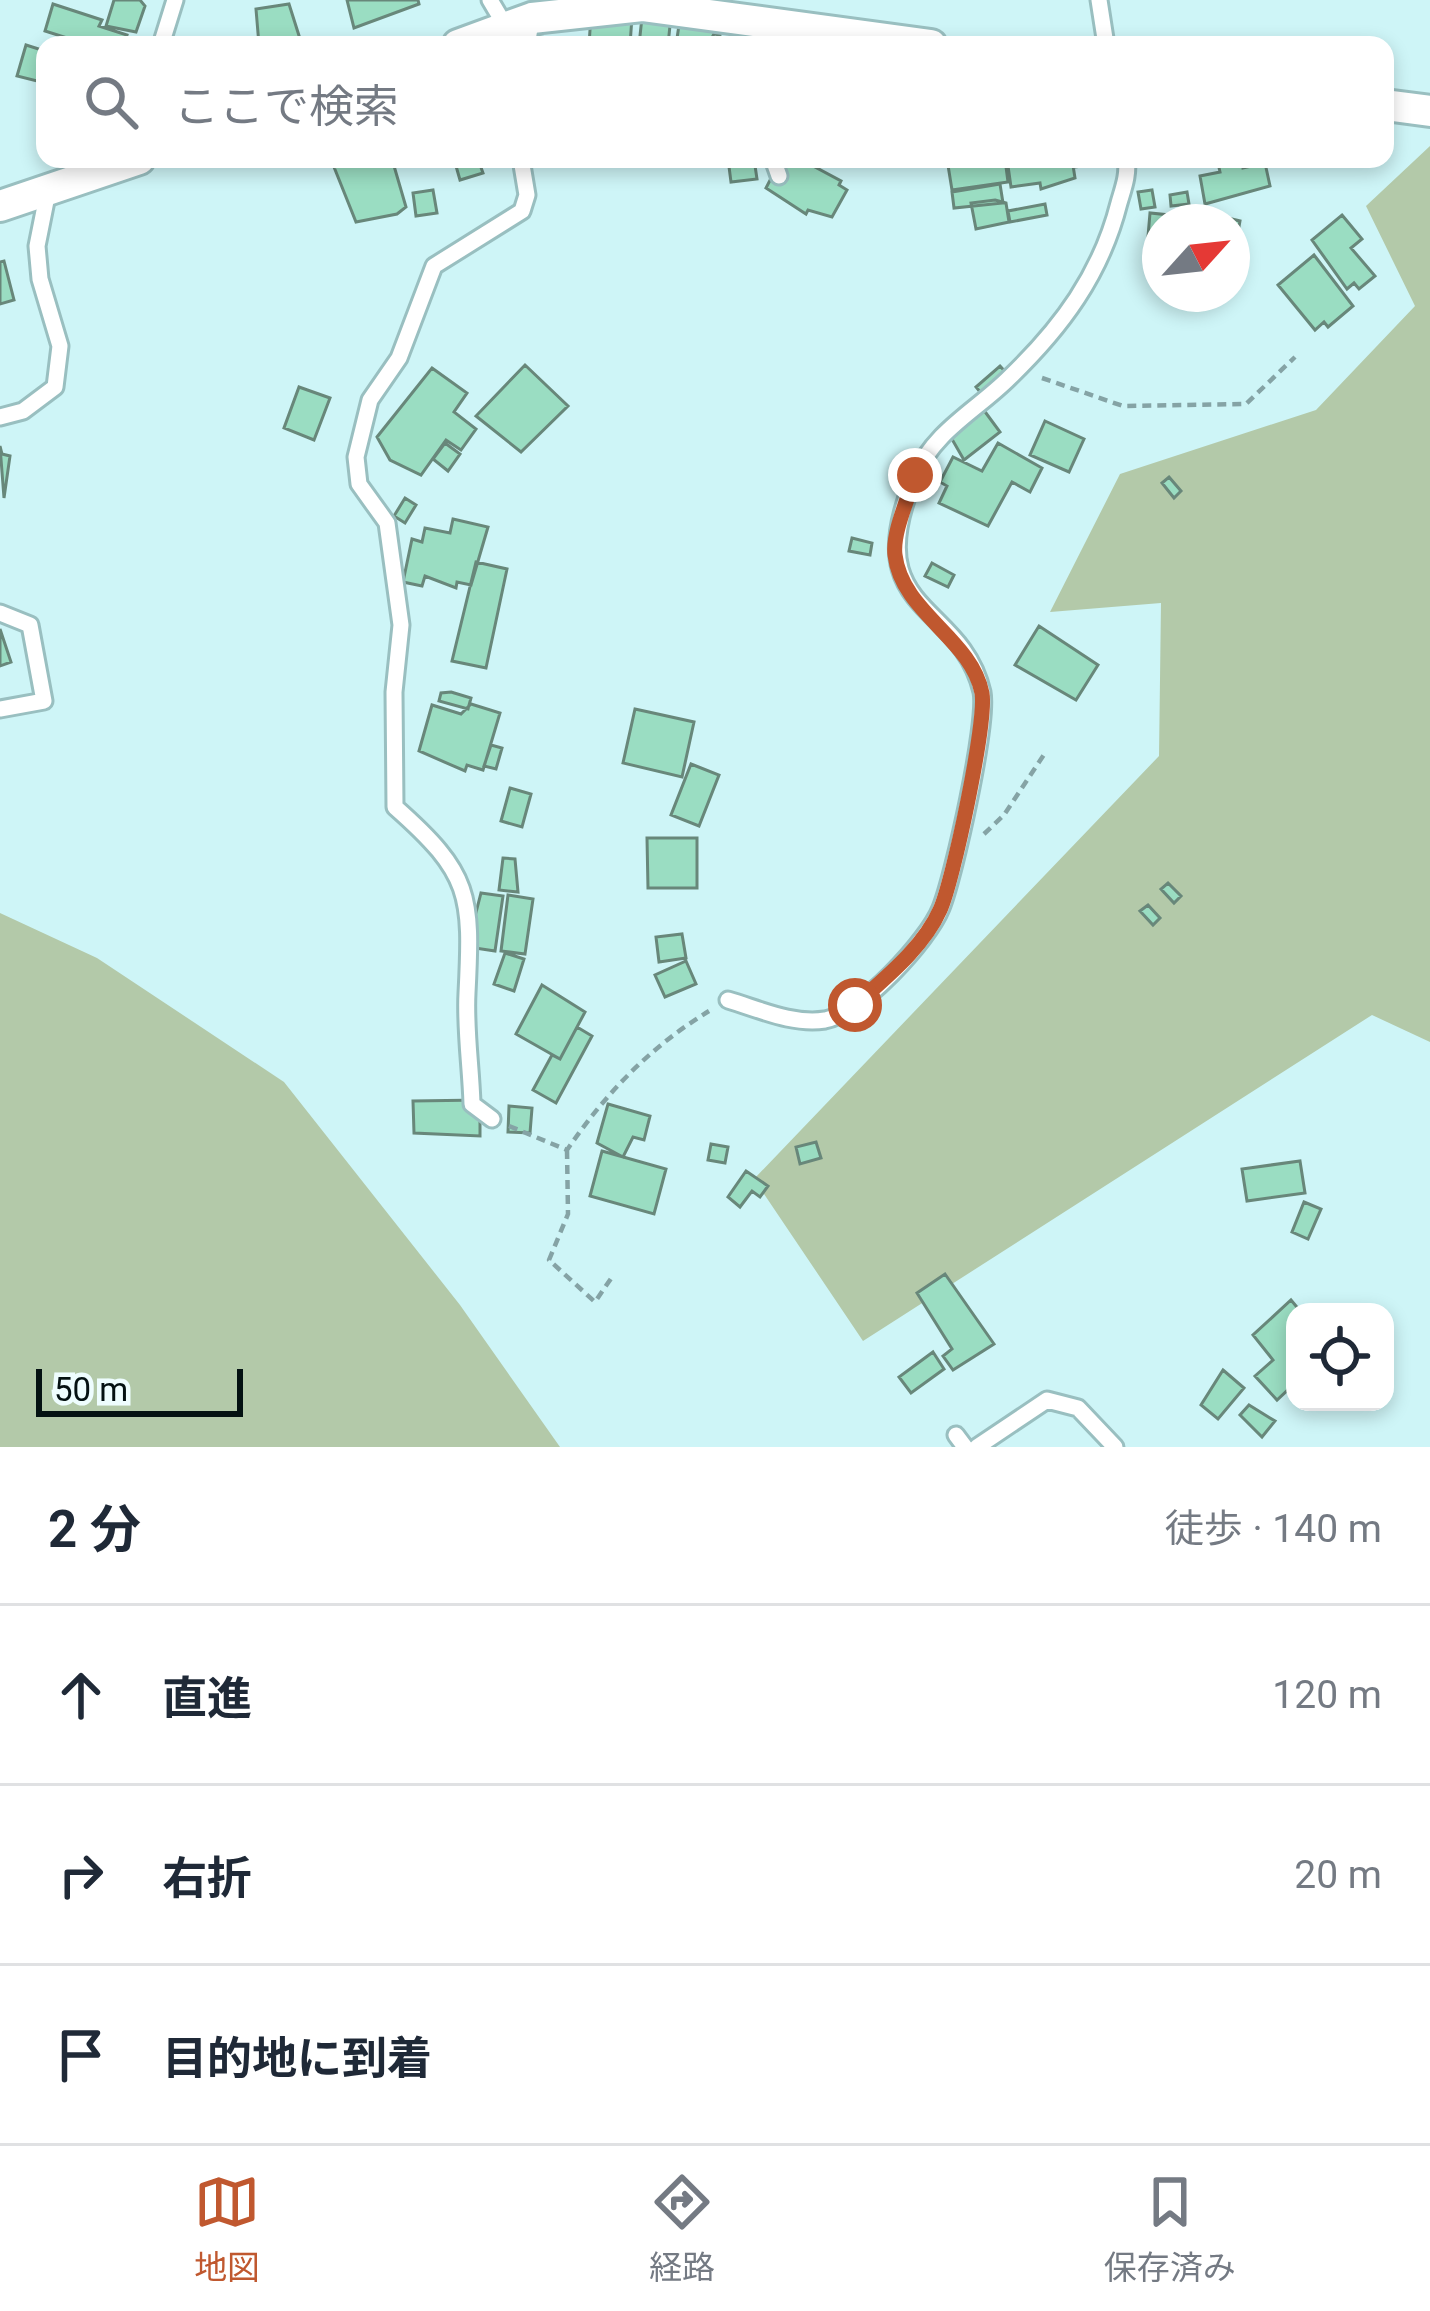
<!DOCTYPE html>
<html lang="ja">
<head>
<meta charset="utf-8">
<style>
	body { margin:0; font-family:Roboto,"Noto Sans JP",sans-serif; background:#f6f6f7; color:#1f2937 }
	.controls { position:absolute; right:36px; bottom:36px; display:grid; overflow:hidden; border-radius:24px; box-shadow:0 6px 18px #0003 }
	.controls button { width:108px; height:108px; display:grid; place-items:center; padding:0; border:0; border-bottom:3px solid #e0e1e3; background:#fff; color:#1f2937; font:60px sans-serif }
	.compass { position:absolute; left:1142px; top:204px; width:108px; height:108px; border-radius:50%; background:#fff; box-shadow:0 6px 18px #0003; rotate:63deg }
	.scale { position:absolute; left:36px; bottom:30px; width:207px; box-sizing:border-box; padding-left:12px; border:6px solid #041112; border-top:0; font-size:33px; line-height:42px; white-space:nowrap; color:#041112; -webkit-text-stroke:9px #eefdfe; paint-order:stroke }
	.stop { position:absolute; width:36px; height:36px; margin:-27px; border:9px solid #c0582f; border-radius:50%; background:#fff }
	.stop.end { background:#c0582f; border-color:#fff; box-shadow:0 3px 12px #0008 }
	.list { margin:0; padding:0; list-style:none }
	h2 { display:flex; justify-content:space-between; align-items:center; height:156px; margin:0; padding:0 48px; font-size:51px }
	h2 small { font-size:39px; font-weight:400; color:#747a83 }
	.list li { display:grid; grid-template-columns:78px 1fr auto; gap:36px; align-items:center; box-sizing:border-box; height:180px; padding:0 48px; border-top:3px solid #e0e1e3 }
	.list b { display:block; font-size:45px; white-space:nowrap }
	.list em { font-size:39px; font-style:normal; color:#747a83 }
	.icon { flex:none; width:66px; height:66px; fill:none; stroke:currentColor; stroke-width:2; stroke-linecap:round; stroke-linejoin:round }
	.map { position:relative; flex:none; width:1430px; height:1447px; overflow:hidden }
	.search { position:absolute; background:#fff; box-shadow:0 6px 18px #0003; left:36px; right:36px; top:36px; height:132px; display:flex; align-items:center; gap:30px; box-sizing:border-box; padding:0 42px; border-radius:24px; color:#747a83; font-size:45px }
	.sheet { height:696px; background:#fff }
	nav { display:flex; justify-content:space-around; align-items:center; box-sizing:border-box; height:168px; border-top:3px solid #e0e1e3; background:#fff; font-size:33px; color:#747a83 }
	nav a { display:grid; justify-items:center; gap:6px }
	nav .on { color:#c0582f }
	.map>svg:first-child { display:block }
</style>
</head>
<body>
<div class="map">
<svg width="1430" height="1447" viewBox="0 0 1430 1447">
	<rect width="100%" height="100%" fill="#cef5f7"/>
	<path fill="#b3c9a9" d="M1430,146V1042L1372,1015L863,1341L754,1179L1159,756L1161,603L1050,612L1120,474L1316,410L1415,306L1366,206Z
		M0,913L97,958L284,1082L460,1305L560,1447H0Z"/>
	<path fill="#9addc2" stroke="#68877a" stroke-width="3" d="M114,0H140L145,6L136,32L106,26Z
		M347,0H418L419,4L354,28Z
		M53,4L102,20L99,26L127,35L124,45H89L45,31Z
		M289,4L301,42L259,45L256,9Z
		M672,6L668,45H639L643,8Z
		M681,12L723,13L720,35L714,34L708,45H676Z
		M591,15L632,17L630,45H589Z
		M530,36L570,40V45H529Z
		M26,45L45,51L37,81L17,76Z
		M362,159H392L406,207L397,214L356,222L334,167Z
		M454,159H478L483,173L460,180Z
		M728,159H754L757,179L731,182Z
		M781,159H800L841,181L839,185L847,190L832,217L808,210L806,214L766,188Z
		M947,159H1005L1008,182L952,190Z
		M1007,159H1072L1075,178L1041,189L1040,183L1011,187Z
		M1074,159H1100L1101,163L1075,167Z
		M1242,159L1243,168L1265,163L1270,186L1205,204L1200,176L1220,172L1218,163Z
		M1000,184L1003,203L954,208L952,192Z
		M433,190L437,213L416,216L413,193Z
		M1152,190L1155,207L1141,209L1138,192Z
		M1187,192L1189,204L1171,206L1170,195Z
		M995,200L1006,203L1009,222L976,229L971,203Z
		M1045,204L1047,215L1010,222L1008,211Z
		M1182,207L1214,215L1212,222H1160V264L1146,260L1150,213L1180,216Z
		M1215,215L1240,221L1232,266V222H1214Z
		M1342,215L1362,239L1351,248L1375,276L1359,289L1354,283L1347,289L1312,240Z
		M1314,255L1353,306L1328,327L1324,322L1315,330L1278,285Z
		M4,261L14,300L0,304V262Z
		M525,365L568,406L521,452L476,416Z
		M1000,366L1010,377L985,398L976,387Z
		M432,368L467,393L454,412L476,429L461,450L446,440L421,475L390,460L377,437Z
		M299,387L330,398L314,440L284,428Z
		M983,409L1000,432L964,460L949,434Z
		M1045,421L1084,439L1069,472L1030,455Z
		M445,443L460,454L448,471L433,459Z
		M998,443L1042,468L1030,492L1012,482L988,526L939,503L947,486L940,482L953,457L982,471Z
		M0,446L2,454L10,456L4,498Z
		M1169,477L1181,491L1174,498L1162,483Z
		M405,498L416,505L405,523L394,516Z
		M453,519L488,527L471,585L457,582L456,588L425,576L422,586L403,582L412,539L422,542L425,528L450,533Z
		M852,538L872,543L870,555L849,551Z
		M476,562L507,569L486,668L452,661Z
		M932,563L954,575L948,587L925,576Z
		M1039,626L1098,665L1076,700L1015,665Z
		M0,629L11,662L0,666Z
		M451,692L471,698L468,709L439,701L441,693Z
		M471,704L500,713L483,770L467,765L465,771L419,751L432,705L461,714Z
		M635,709L694,722L682,777L623,763Z
		M491,745L502,748L496,769L484,766Z
		M691,764L719,775L699,826L671,815Z
		M510,788L531,794L522,827L501,821Z
		M647,838H697V888H648Z
		M503,858L515,859L518,892L499,890Z
		M1168,883L1181,896L1174,903L1161,889Z
		M481,893L503,896L495,951L475,948L476,937L470,936Z
		M508,895L533,899L525,954L501,951Z
		M1148,905L1160,918L1153,925L1140,911Z
		M682,934L686,958L659,962L656,937Z
		M505,953L524,959L514,991L494,984Z
		M686,961L696,984L665,997L655,975Z
		M542,985L585,1012L560,1059L516,1034Z
		M577,1027L592,1036L556,1103L533,1090L552,1055L560,1059Z
		M480,1100V1136L414,1133L413,1101Z
		M608,1104L650,1116L644,1140L633,1137L623,1157L597,1143Z
		M509,1106L532,1108L530,1133L508,1132Z
		M816,1142L821,1158L800,1164L796,1147Z
		M711,1144L728,1147L725,1163L708,1160Z
		M602,1151L666,1169L654,1214L590,1196Z
		M1300,1161L1305,1193L1247,1201L1242,1169Z
		M746,1171L768,1186L760,1197L752,1191L740,1207L728,1197Z
		M1304,1202L1321,1209L1308,1239L1292,1232Z
		M945,1274L994,1344L953,1370L943,1356L952,1349L917,1293Z
		M1291,1300L1301,1312H1295V1383L1277,1400L1255,1376L1273,1360L1253,1335Z
		M933,1352L944,1369L911,1393L899,1377Z
		M1223,1370L1244,1388L1218,1419L1201,1405Z
		M1249,1405L1275,1421L1262,1437L1240,1415Z"/>
	<g fill="none" stroke-linecap="round" stroke-linejoin="round">
		<defs>
			<path id="lane" d="M490,0L506,27
				M1099,0L1106,45
				M161,45L175,0
				M527,45L532,18
				M773,159L779,176
				M0,417L23,411L55,387L60,346L40,279L37,246L48,191
				M0,613L30,625L44,701L0,709
				M728,1000C759,1009 792,1025 825,1020C861,1013 928,941 941,908C954,876 988,722 982,692C961,600 856,615 915,476C934,431 977,410 1009,378C1062,327 1101,274 1119,203C1123,189 1129,174 1126,159
				M492,1119L472,1104C471,1068 465,1029 467,993C472,895 471,874 395,807L394,692L401,625L387,523L359,484L356,457L370,400L399,358L434,266L522,211L527,195L521,159
				M956,1435L965,1447
				M977,1447L1047,1400L1078,1408L1115,1447"/>
			<path id="street" d="M458,45L532,18L642,6L931,45
				M1385,105L1430,111
				M0,206L139,159"/>
		</defs>
		<use href="#lane" stroke="#99bfc0" stroke-width="21"/>
		<use href="#street" stroke="#99bfc0" stroke-width="36"/>
		<path stroke="#85a3a5" stroke-width="4.5" stroke-dasharray="9 6" stroke-linecap="butt" d="M1042,378L1123,406L1246,404L1295,357
			M984,834L1004,815L1045,753
			M509,1126L567,1150C606,1093 650,1047 709,1011
			M567,1150L568,1214L549,1260L595,1302L612,1277"/>
		<use href="#lane" stroke="#fff" stroke-width="15"/>
		<use href="#street" stroke="#fff" stroke-width="30"/>
	</g>
	<g fill="none" stroke-linecap="round" stroke-linejoin="round">
		<path stroke="#c0582f" stroke-width="15" d="M855,1005C885,978 923,948 940,910C953,882 987,721 982,693C971,638 902,613 895,555C892,533 909,497 915,475"/>
	</g>
</svg>
<div class="controls">
<button><svg class="icon" aria-label="locate" viewBox="0 0 24 24"><circle cx="12" cy="12" r="6"/><path d="M12 2v4M12 18v4M2 12h4M18 12h4"/></svg></button>
</div>
<svg class="compass" viewBox="-18 -18 36 36"><path d="M0-13l5 13h-10z" fill="#e53935"/><path d="M0 13l5-13h-10z" fill="#747a83"/></svg>
<div class="scale">50 m</div>
<div class="stop" style="left:855px;top:1005px"></div>
<div class="stop end" style="left:915px;top:475px"></div>
<div class="search"><svg class="icon" aria-label="search" viewBox="0 0 24 24"><circle cx="10" cy="10" r="6"/><path d="M15 15l6 6"/></svg>ここで検索</div>
</div>
<section class="sheet">
<h2>2 分<small>徒歩 · 140 m</small></h2>
<ul class="list">
<li><svg class="icon" aria-label="ahead" viewBox="0 0 24 24"><path d="M12 20V5M6 11l6-6 6 6"/></svg><div><b>直進</b></div><em>120 m</em></li>
<li><svg class="icon" aria-label="right" viewBox="0 0 24 24"><path d="M7 20v-9h11M14 6l5 5-5 5"/></svg><div><b>右折</b></div><em>20 m</em></li>
<li><svg class="icon" aria-label="arrive" viewBox="0 0 24 24"><path d="M6 21V4h12l-3 4 3 4H6"/></svg><div><b>目的地に到着</b></div></li>
</ul>
</section>
<nav>
<a class="on"><svg class="icon" aria-label="map" viewBox="0 0 24 24"><path d="M3 6l6-2 6 2 6-2v14l-6 2-6-2-6 2zM9 4v14M15 6v14"/></svg>地図</a>
<a><svg class="icon" aria-label="directions" viewBox="0 0 24 24"><path d="M12 3l9 9-9 9-9-9zM9 14v-3h6M13 9l2 2-2 2"/></svg>経路</a>
<a><svg class="icon" aria-label="saved" viewBox="0 0 24 24"><path d="M7 4h10v16l-5-4-5 4z"/></svg>保存済み</a>
</nav>
</body>
</html>
